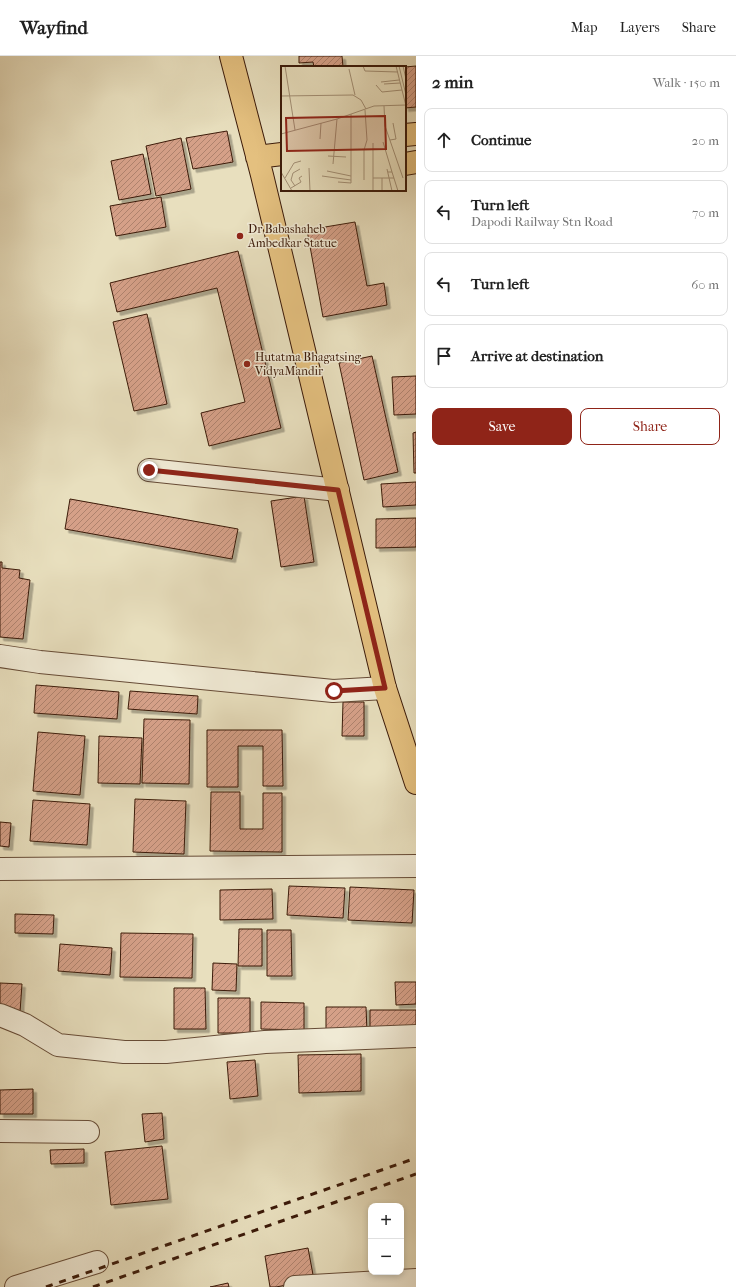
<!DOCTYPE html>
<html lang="en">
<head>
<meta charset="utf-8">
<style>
	body { margin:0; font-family:"IM FELL French Canon",serif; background:#f2f2f2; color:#222 }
	.controls { position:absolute; right:12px; bottom:12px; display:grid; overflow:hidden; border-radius:8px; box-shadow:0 2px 6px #0003 }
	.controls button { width:36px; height:36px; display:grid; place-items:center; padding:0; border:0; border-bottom:1px solid #e0e0e0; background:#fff; color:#222; font:20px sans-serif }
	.stop { position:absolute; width:12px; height:12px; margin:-9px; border:3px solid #8f2418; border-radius:50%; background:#fff }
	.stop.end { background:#8f2418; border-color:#fff; box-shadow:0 1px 4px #0008 }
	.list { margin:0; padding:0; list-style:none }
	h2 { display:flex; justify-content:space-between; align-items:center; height:52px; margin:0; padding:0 16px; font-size:17px }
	h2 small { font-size:13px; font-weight:400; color:#767676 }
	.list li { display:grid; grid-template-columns:26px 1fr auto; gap:12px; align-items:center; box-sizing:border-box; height:64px; margin:0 8px 8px; padding:0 8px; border:1px solid #e0e0e0; border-radius:8px }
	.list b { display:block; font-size:15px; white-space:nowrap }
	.list p { margin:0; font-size:13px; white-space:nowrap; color:#767676 }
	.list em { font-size:13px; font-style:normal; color:#767676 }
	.actions { display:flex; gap:8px; padding:12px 16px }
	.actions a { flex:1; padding:9px 0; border:1px solid #8f2418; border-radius:8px; text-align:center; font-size:14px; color:#8f2418 }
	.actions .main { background:#8f2418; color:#fff }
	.icon { flex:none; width:22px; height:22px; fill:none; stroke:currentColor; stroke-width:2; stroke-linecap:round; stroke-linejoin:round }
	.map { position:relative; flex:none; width:416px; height:1231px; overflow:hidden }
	header { display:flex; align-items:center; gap:24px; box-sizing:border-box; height:56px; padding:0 20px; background:#fff; border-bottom:1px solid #e0e0e0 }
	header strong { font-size:19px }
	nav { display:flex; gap:22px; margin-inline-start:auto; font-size:14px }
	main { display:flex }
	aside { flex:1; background:#fff }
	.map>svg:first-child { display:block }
</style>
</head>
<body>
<header>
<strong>Wayfind</strong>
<nav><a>Map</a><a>Layers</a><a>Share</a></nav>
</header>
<main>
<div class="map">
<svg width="416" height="1231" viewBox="0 0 416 1231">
	<defs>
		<pattern id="building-hatch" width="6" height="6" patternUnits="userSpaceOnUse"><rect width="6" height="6" fill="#d5a088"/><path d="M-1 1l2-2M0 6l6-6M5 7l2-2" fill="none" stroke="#ae826d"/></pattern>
		<filter id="shadow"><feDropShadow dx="3.5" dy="3.5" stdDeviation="0" flood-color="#0004"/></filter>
	</defs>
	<rect width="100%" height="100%" fill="#e8dfbe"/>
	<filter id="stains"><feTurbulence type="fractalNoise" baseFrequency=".005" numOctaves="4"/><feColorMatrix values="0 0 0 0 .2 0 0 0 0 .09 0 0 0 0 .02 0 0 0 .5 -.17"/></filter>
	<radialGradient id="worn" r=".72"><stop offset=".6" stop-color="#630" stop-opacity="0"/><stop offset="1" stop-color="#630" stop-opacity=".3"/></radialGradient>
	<path fill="url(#building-hatch)" stroke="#3b1a09" filter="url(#shadow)" d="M299,0H342L343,11H314L313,6L299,7Z
		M416,10V51L405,52V11Z
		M227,75L233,106L193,113L186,82Z
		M181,82L191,133L156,140L146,90Z
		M143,98L151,138L119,144L111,105Z
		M161,141L166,171L116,180L110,150Z
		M355,166L367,230L384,227L387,249L323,261L307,174Z
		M238,195L281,372L209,390L201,357L245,346L217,232L117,256L110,227Z
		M147,258L167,348L134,355L113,266Z
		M372,300L398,416L364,424L339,307Z
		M416,320V358L394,359L392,321Z
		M416,376V417H414L413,377Z
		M416,426V449L383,451L381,428Z
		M304,440L314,506L281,511L271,445Z
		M70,443L238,473L232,503L65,473Z
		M416,462V491L376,492V463Z
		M0,506H2V512L20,514L19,522L30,524L23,583L0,581Z
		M36,629L119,636L117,663L34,657Z
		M130,635L198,640L197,658L128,653Z
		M343,646H364V680H342Z
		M144,663L190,664L189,728L142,727Z
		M207,674H282L283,730H263V690H238V731H207Z
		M38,676L85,680L80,739L33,735Z
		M99,680L142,682L140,728L98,727Z
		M211,736H240V773H263V737H282V796L210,795Z
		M135,743L186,745L184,798L133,796Z
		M33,744L90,748L87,789L30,785Z
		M0,766L11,767L9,791L0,790Z
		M289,830L345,832L343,862L287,859Z
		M350,831L414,834L412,867L348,864Z
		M272,833L273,863L220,864V834Z
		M15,858L54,859L53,878L15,877Z
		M239,873H262V910H238Z
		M267,874H291L292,920H267Z
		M121,877L193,878L192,922L120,921Z
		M60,888L112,892L110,919L58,915Z
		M213,907L237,908L236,935L212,934Z
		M395,926H416V948L396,949Z
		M0,927L22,928L20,956L0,955Z
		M174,932H205L206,973H174Z
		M218,942H250V977H218Z
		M261,946L304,947V974L261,973Z
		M326,951H366L367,976H326Z
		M370,954H416V975H370Z
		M361,998V1035L299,1037L298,999Z
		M255,1004L258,1040L230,1043L227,1006Z
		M33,1033V1058H0V1034Z
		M162,1057L164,1083L145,1086L142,1058Z
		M162,1090L168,1143L111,1149L105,1096Z
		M84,1093V1107L51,1108L50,1094Z
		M308,1192L314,1224L276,1231H270L265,1200Z
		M228,1227L229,1231H210Z"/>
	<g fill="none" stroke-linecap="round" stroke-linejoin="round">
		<defs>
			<path id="minor" d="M149,414L338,434
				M0,600L40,606L333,635L385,632
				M0,813L416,810
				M0,959L25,969L58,989L124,996H166L265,986L416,980
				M0,1075L88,1076
				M16,1231L97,1206
				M295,1231L416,1224"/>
			<path id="major" d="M231,0L262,119L385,632L416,727
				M405,79L416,78
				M257,101L282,98
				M405,108L416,106"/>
		</defs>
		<use href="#minor" stroke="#664b36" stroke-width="24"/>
		<use href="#major" stroke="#3b1a09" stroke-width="24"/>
		<use href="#minor" stroke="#f0ead5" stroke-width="22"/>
		<use href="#major" stroke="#e4c07f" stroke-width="22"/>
		<path stroke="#3b1a09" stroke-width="3" stroke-dasharray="7 7" stroke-linecap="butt" d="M46,1231L416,1102
			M93,1231L416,1118"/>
	</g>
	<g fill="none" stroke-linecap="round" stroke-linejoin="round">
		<path stroke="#8f2418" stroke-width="5" d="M149,414L338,434L385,632L334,635"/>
	</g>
	<g fill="#8f2418" stroke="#f0ead5" stroke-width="1.5">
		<circle cx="240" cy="180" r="4"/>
		<circle cx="247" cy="308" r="4"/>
	</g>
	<g text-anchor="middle" stroke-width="3" stroke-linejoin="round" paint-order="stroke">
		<g font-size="12" fill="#3b1a09" stroke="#f0ead5" text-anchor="start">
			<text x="248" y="177">Dr Babashaheb<tspan x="248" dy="14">Ambedkar Statue</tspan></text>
			<text x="255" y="305">Hutatma Bhagatsing<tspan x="255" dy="14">VidyaMandir</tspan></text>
		</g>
	</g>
	<g transform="translate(281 10)">
		<rect width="125" height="125" fill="#e8dfbe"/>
		<path fill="none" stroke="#a39076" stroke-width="1" d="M4,0L14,64M82,0L84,5L117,6M115,0L125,40M118,0L125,29M122,0L125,13M68,3L74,29M100,16L118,14M103,18L119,17M95,19L101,26L121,24M0,30L72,29L80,34L85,43M103,40L104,60L122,112M0,68L56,53L93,40L125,39M39,73L40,57M109,74L115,73L112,57M102,76L111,106M47,90L65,91M52,98L56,53M28,102L29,125M106,103L111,125M46,105L70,110V48M0,106L11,125M107,106H111L117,125M41,110L70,114V110M4,112L13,97L20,95M92,112H113M101,112V125M83,114V84L86,74L84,44M57,116L70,117V114M14,120L10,114L12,107L19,103M10,122L20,116L18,112L21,110M92,125V77"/>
		<path fill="#8f2418" fill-opacity="0.15" stroke="#8f2418" stroke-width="2" d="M104,50L105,83L6,85L5,52Z"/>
		<rect width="125" height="125" fill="none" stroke="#3b1a09" stroke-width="2"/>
	</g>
	<rect width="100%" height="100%" filter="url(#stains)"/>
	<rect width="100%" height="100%" fill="url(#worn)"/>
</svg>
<div class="controls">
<button>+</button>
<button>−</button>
</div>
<div class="stop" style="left:334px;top:635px"></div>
<div class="stop end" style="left:149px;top:414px"></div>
</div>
<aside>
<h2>2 min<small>Walk · 150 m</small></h2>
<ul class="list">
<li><svg class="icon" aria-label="ahead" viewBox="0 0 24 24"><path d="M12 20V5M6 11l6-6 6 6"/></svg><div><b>Continue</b></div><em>20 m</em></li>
<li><svg class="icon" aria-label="left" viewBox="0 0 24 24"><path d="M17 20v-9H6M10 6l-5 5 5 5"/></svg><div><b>Turn left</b><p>Dapodi Railway Stn Road</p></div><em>70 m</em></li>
<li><svg class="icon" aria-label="left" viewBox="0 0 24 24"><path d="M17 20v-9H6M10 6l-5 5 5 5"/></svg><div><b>Turn left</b></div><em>60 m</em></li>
<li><svg class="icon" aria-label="arrive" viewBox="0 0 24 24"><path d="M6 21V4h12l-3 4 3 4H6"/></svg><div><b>Arrive at destination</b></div></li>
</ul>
<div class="actions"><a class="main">Save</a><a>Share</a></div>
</aside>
</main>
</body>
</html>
